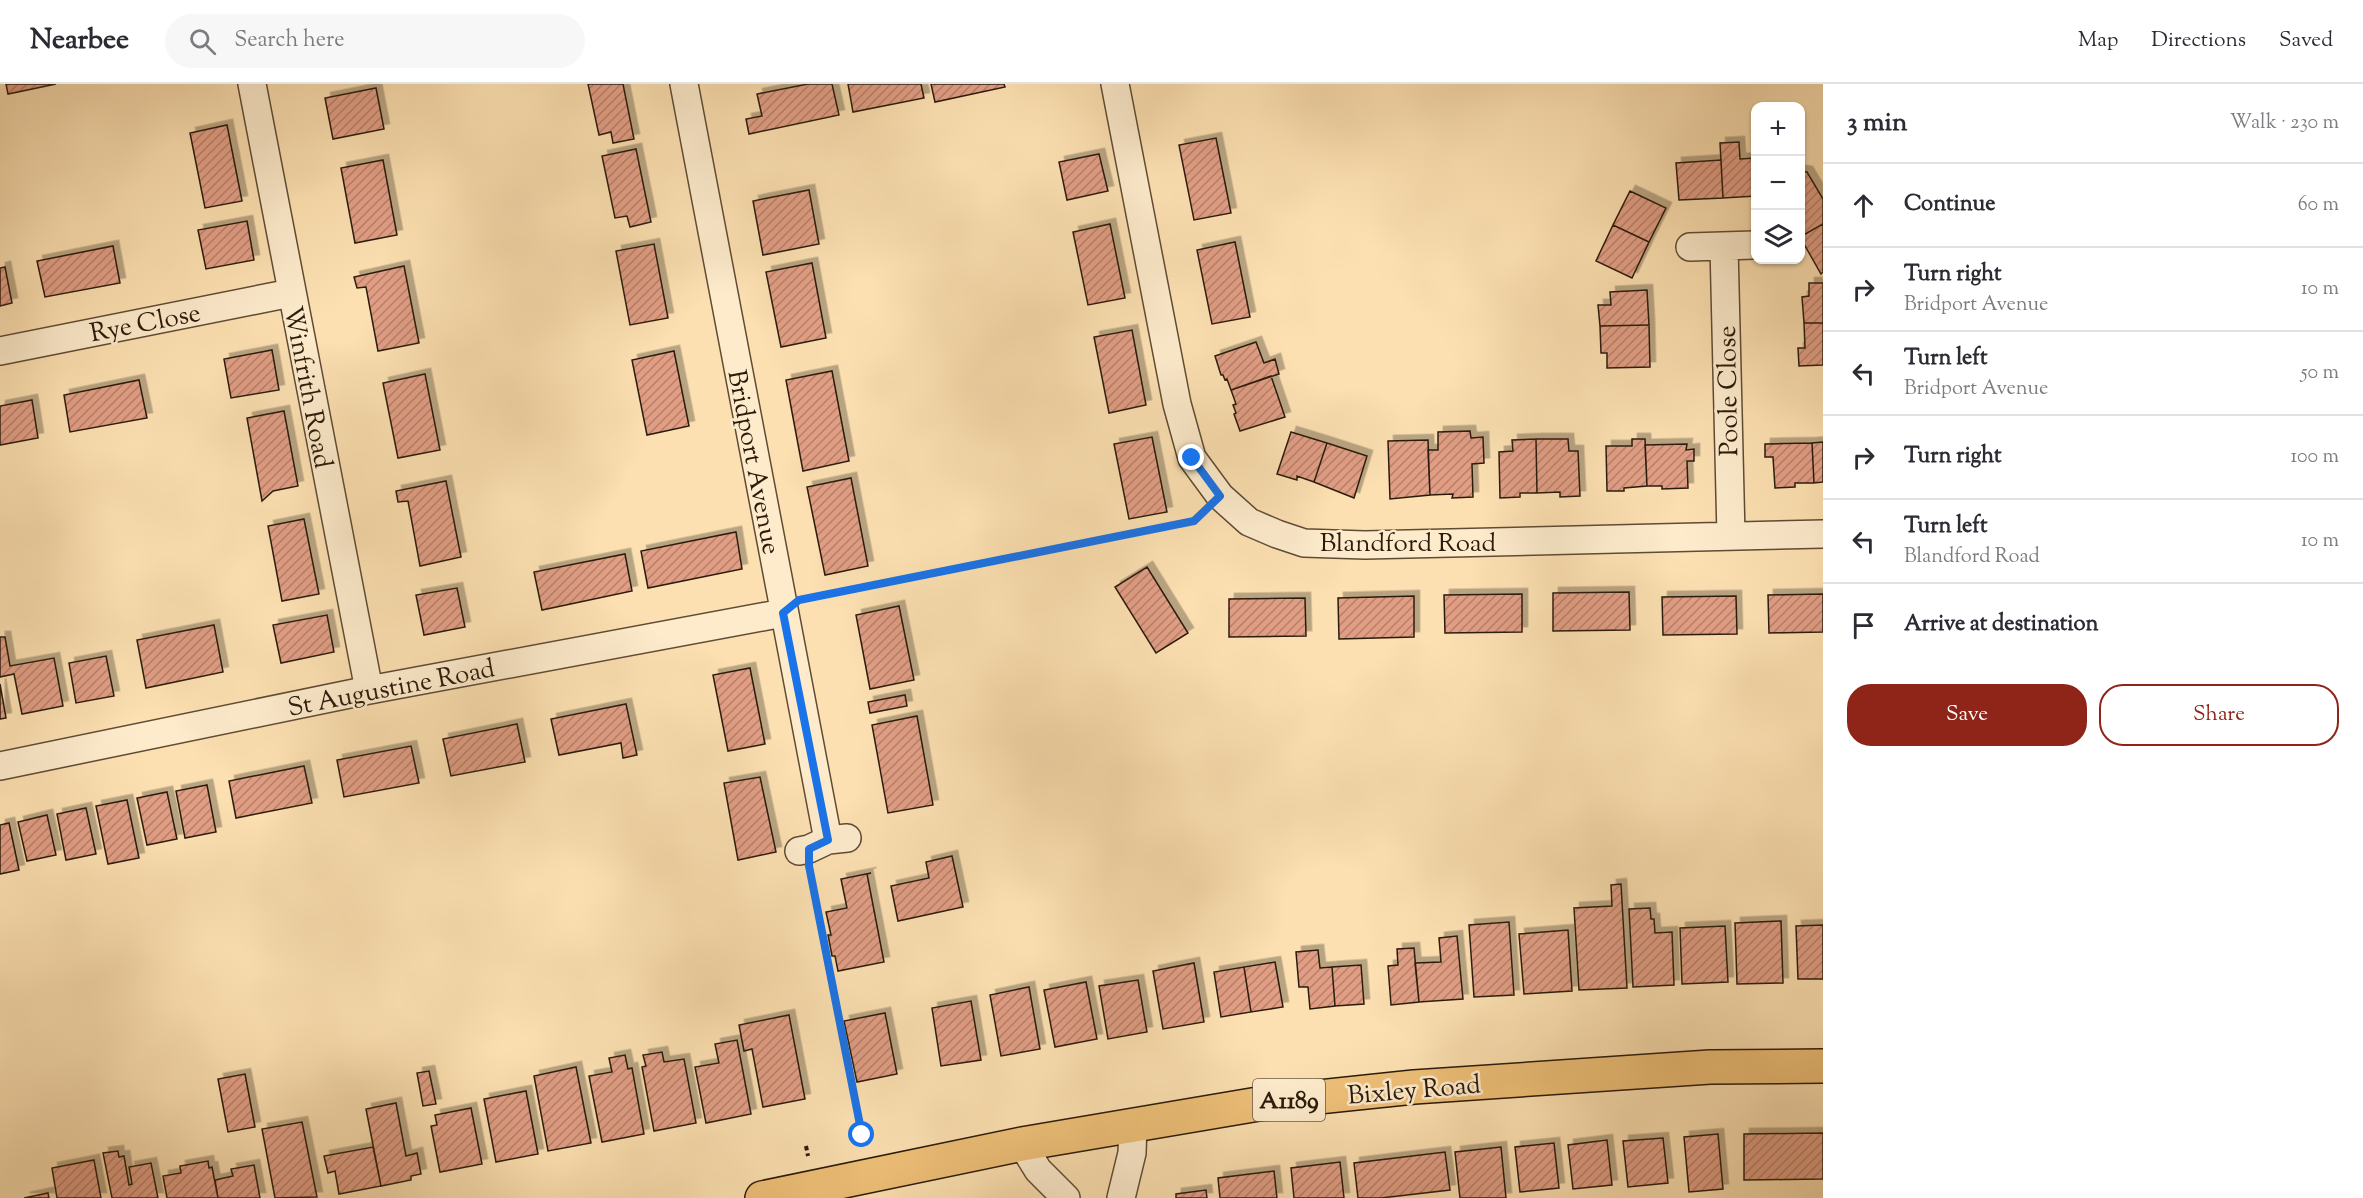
<!DOCTYPE html>
<html lang="en">
<head>
<meta charset="utf-8">
<style>
	body { margin:0; font-family:"Sorts Mill Goudy",serif; background:#f7f7f7; color:#2b2b33 }
	.controls { position:absolute; right:18px; top:18px; display:grid; overflow:hidden; border-radius:12px; box-shadow:0 2px 4px #0004 }
	.controls button { width:54px; height:54px; display:grid; place-items:center; padding:0; border:0; border-bottom:2px solid #e1e1e2; background:#fff; color:#2b2b33; font:30px sans-serif }
	.stop { position:absolute; width:18px; height:18px; margin:-14px; border:4px solid #1a73e8; border-radius:50%; background:#fff }
	.stop.end { background:#1a73e8; border-color:#fff; box-shadow:0 2px 6px #0008 }
	.list { margin:0; padding:0; list-style:none }
	h2 { display:flex; justify-content:space-between; align-items:center; height:78px; margin:0; padding:0 24px; font-size:26px }
	h2 small { font-size:20px; font-weight:400; color:#7c7c81 }
	.list li { display:grid; grid-template-columns:39px 1fr auto; gap:18px; align-items:center; box-sizing:border-box; height:84px; padding:0 24px; border-top:2px solid #e1e1e2 }
	.list b { display:block; font-size:22px; white-space:nowrap }
	.list p { margin:0; font-size:20px; white-space:nowrap; color:#7c7c81 }
	.list em { font-size:20px; font-style:normal; color:#7c7c81 }
	.actions { display:flex; gap:12px; padding:18px 24px }
	.actions a { flex:1; padding:14px 0; border:2px solid #8f2418; border-radius:24px; text-align:center; font-size:21px; color:#8f2418 }
	.actions .main { background:#8f2418; color:#fff }
	.icon { flex:none; width:33px; height:33px; fill:none; stroke:currentColor; stroke-width:2; stroke-linecap:round; stroke-linejoin:round }
	.map { position:relative; flex:none; width:1823px; height:1114px; overflow:hidden }
	header { display:flex; align-items:center; gap:36px; box-sizing:border-box; height:84px; padding:0 30px; background:#fff; border-bottom:2px solid #e1e1e2 }
	header strong { font-size:28px }
	nav { display:flex; gap:33px; margin-inline-start:auto; font-size:21px }
	.search { width:420px; height:54px; background:#f7f7f7; display:flex; align-items:center; gap:15px; box-sizing:border-box; padding:0 21px; border-radius:33px; color:#7c7c81; font-size:22px }
	main { display:flex }
	aside { flex:1; background:#fff }
	.map>svg:first-child { display:block }
</style>
</head>
<body>
<header>
<strong>Nearbee</strong>
<div class="search"><svg class="icon" aria-label="search" viewBox="0 0 24 24"><circle cx="10" cy="10" r="6"/><path d="M15 15l6 6"/></svg>Search here</div>
<nav><a>Map</a><a>Directions</a><a>Saved</a></nav>
</header>
<main>
<div class="map">
<svg width="1823" height="1114" viewBox="0 0 1823 1114">
	<defs>
		<pattern id="building-hatch" width="6" height="6" patternUnits="userSpaceOnUse" patternTransform="scale(1.5)"><rect width="6" height="6" fill="#e19e85"/><path d="M-1 1l2-2M0 6l6-6M5 7l2-2" fill="none" stroke="#b7806b"/></pattern>
		<filter id="shadow"><feDropShadow dx="5.5" dy="-5.5" stdDeviation="0" flood-color="#0004"/></filter>
	</defs>
	<rect width="100%" height="100%" fill="#fce0b1"/>
	<filter id="stains"><feTurbulence type="fractalNoise" baseFrequency=".00333" numOctaves="4"/><feColorMatrix values="0 0 0 0 .2 0 0 0 0 .09 0 0 0 0 .02 0 0 0 .5 -.17"/></filter>
	<radialGradient id="worn" r=".72"><stop offset=".6" stop-color="#630" stop-opacity="0"/><stop offset="1" stop-color="#630" stop-opacity=".3"/></radialGradient>
	<path fill="url(#building-hatch)" stroke="#2b1b0b" stroke-width="1.5" filter="url(#shadow)" d="M6,0H56L8,10Z
		M588,0H623L634,55L613,59L611,48L599,51Z
		M808,0H832L839,31L749,50L746,35L762,32L757,10Z
		M848,0H921L924,14L853,28Z
		M931,0H1004L1005,3L935,18Z
		M376,4L384,45L333,55L325,14Z
		M227,41L242,117L205,124L190,49Z
		M1216,54L1231,129L1194,136L1179,61Z
		M1739,58L1740,75L1756,74V112L1723,114L1720,59Z
		M636,65L651,138L630,143L627,132L615,134L602,72Z
		M1099,70L1108,107L1067,116L1059,78Z
		M383,76L397,151L355,159L341,84Z
		M1721,76L1723,114L1679,116L1676,79Z
		M1800,87L1807,88L1823,115V140L1800,153Z
		M809,106L819,160L763,171L753,117Z
		M1630,107L1666,124L1649,158L1613,141Z
		M247,137L254,176L206,185L198,146Z
		M1110,140L1125,214L1088,221L1073,148Z
		M1823,140V188L1821,190L1800,153Z
		M1613,141L1649,158L1632,194L1596,177Z
		M1235,158L1250,233L1212,240L1197,166Z
		M654,160L668,234L630,241L616,167Z
		M113,162L120,199L45,213L37,177Z
		M812,179L826,254L781,263L766,188Z
		M404,182L419,259L378,267L366,203L357,204L354,193Z
		M5,183L12,219L0,222V184Z
		M1809,199H1823V239H1804L1802,213L1809,212Z
		M1647,206L1649,241L1600,242L1598,221H1611L1610,208Z
		M1804,239H1823V281L1799,282L1798,264H1805Z
		M1649,241L1650,283L1607,284V269H1601L1600,242Z
		M1132,246L1146,321L1109,329L1094,253Z
		M1256,258L1264,279L1275,275L1279,290L1231,306L1227,295L1225,296L1223,291H1221L1215,272Z
		M272,266L279,306L231,314L224,275Z
		M674,267L689,342L647,351L632,276Z
		M832,287L849,377L803,387L786,296Z
		M425,290L440,366L398,374L383,299Z
		M1271,292L1285,333L1240,347L1234,330L1236,329L1233,321L1236,320L1231,306Z
		M139,296L147,334L70,348L64,311Z
		M32,316L38,354L0,361V322Z
		M284,327L298,402L273,407L262,417L247,334Z
		M1470,347L1471,354L1483,353L1484,379L1472,380L1473,413L1452,414L1453,410L1430,411L1428,366H1438V348Z
		M1291,348L1327,359L1314,398L1297,392V396L1277,390Z
		M1152,353L1167,428L1129,435L1114,360Z
		M1536,355H1568L1569,367H1578L1580,412L1560,413V408L1537,409Z
		M1536,355L1537,409H1520V413L1500,414L1499,368L1513,367L1512,356Z
		M1632,355H1645L1647,402L1624,404V407H1607L1606,362H1632Z
		M1428,356L1430,411L1390,415L1388,357Z
		M1823,358V398L1814,399L1812,359Z
		M1327,359L1367,372L1354,414L1314,398Z
		M1812,359L1814,399H1795V403L1775,404L1773,373H1765V360Z
		M1687,360L1686,366L1694,365V377H1687L1688,404L1662,405V402H1647L1645,361Z
		M851,394L868,482L825,491L807,403Z
		M446,397L461,473L420,482L408,417L398,418L396,407Z
		M304,435L319,510L282,517L268,442Z
		M736,448L742,485L648,504L641,467Z
		M625,470L632,507L542,526L534,488Z
		M1147,483L1188,549L1156,569L1115,503Z
		M457,504L465,543L424,551L416,511Z
		M1629,508L1630,546L1553,547V509Z
		M1522,510V548L1445,549L1444,511Z
		M1823,510V548L1769,549L1768,511Z
		M1414,512V553L1339,555L1338,514Z
		M1736,512L1737,550L1663,551L1662,513Z
		M1305,514L1306,552L1229,553V515Z
		M899,522L914,596L870,605L856,531Z
		M327,531L334,568L281,579L273,541Z
		M214,541L223,588L146,604L137,556Z
		M0,553H5L10,582L54,574L63,622L22,630L14,590L0,593Z
		M106,572L114,612L76,619L69,579Z
		M750,584L765,660L728,667L713,591Z
		M0,600L6,634L0,635Z
		M905,611L907,622L870,629L868,618Z
		M626,620L637,671L623,674L621,659L559,671L551,635Z
		M917,632L933,721L888,729L872,641Z
		M517,640L525,678L451,692L443,655Z
		M411,662L419,699L344,713L337,676Z
		M304,682L312,719L236,734L229,697Z
		M760,693L776,768L738,776L724,699Z
		M207,701L216,748L185,754L176,707Z
		M167,708L177,755L147,761L137,714Z
		M127,716L139,774L108,780L96,722Z
		M86,724L96,770L66,776L57,730Z
		M47,731L56,771L27,777L18,738Z
		M9,739L19,786L0,790V741Z
		M952,772L963,823L898,837L891,802L929,794L926,778Z
		M871,789L867,790L884,878L838,887L835,872H832L828,851H831L826,828L847,824L841,795Z
		M1621,800L1627,904L1579,906L1574,824L1612,822L1611,801Z
		M1650,824L1651,835H1654L1655,849L1672,848L1674,901L1633,903L1629,825Z
		M1781,837L1783,899L1737,900L1735,839Z
		M1509,838L1514,911L1474,913L1469,841Z
		M1823,841V895H1798L1796,842Z
		M1725,842L1728,898L1682,900L1680,844Z
		M1568,846L1572,907L1524,910L1519,850Z
		M1457,852L1463,915L1419,918L1415,879L1441,878L1439,854Z
		M1414,864L1419,918L1391,921L1388,882L1398,881L1397,865Z
		M1318,866L1320,884L1332,883L1335,922L1310,925L1308,903H1299L1296,868Z
		M1275,878L1283,923L1251,928L1244,883Z
		M1194,879L1204,938L1163,945L1153,887Z
		M1361,881L1364,920L1335,922L1332,883Z
		M1244,883L1251,928L1221,933L1214,888Z
		M1138,896L1147,948L1108,955L1099,902Z
		M1086,898L1097,955L1055,963L1044,906Z
		M1029,903L1040,965L1001,972L990,911Z
		M971,917L981,976L941,982L932,924Z
		M885,929L897,990L857,998L844,937Z
		M789,931L805,1015L763,1023L752,965L744,967L739,941Z
		M737,956L751,1030L706,1039L695,983L719,979L715,960Z
		M662,968L664,978L684,975L696,1039L654,1047L642,983L646,982L643,971Z
		M625,971L628,985L632,984L644,1050L602,1058L589,992L612,988L609,974Z
		M576,983L591,1059L548,1067L534,992Z
		M429,987L436,1020L423,1022L417,989Z
		M245,990L255,1043L228,1048L218,995Z
		M526,1007L538,1070L496,1078L484,1015Z
		M396,1019L406,1072L417,1069L421,1090L411,1092V1096L381,1102L366,1025Z
		M471,1024L482,1080L440,1088L431,1042L437,1041L435,1031Z
		M302,1038L317,1113L275,1114L262,1045Z
		M1823,1049V1095L1744,1096V1050Z
		M1718,1050L1723,1105L1689,1108L1684,1053Z
		M1663,1054L1668,1099L1628,1103L1623,1057Z
		M1607,1056L1612,1101L1573,1105L1568,1061Z
		M1554,1059L1559,1104L1520,1108L1515,1063Z
		M373,1063L381,1102L339,1110L335,1087L328,1089L324,1072Z
		M1501,1063L1506,1114H1460L1455,1068Z
		M118,1067L119,1073L124,1072L129,1101L132,1100L129,1083L151,1079L158,1114H112L103,1069Z
		M1445,1068L1450,1106L1381,1114H1358L1354,1079Z
		M94,1076L101,1114H57L52,1084Z
		M208,1077L209,1084L212,1083L218,1114H167L163,1092L181,1089L180,1082Z
		M1340,1078L1344,1114H1294L1291,1084Z
		M254,1081L260,1114H218L215,1096L233,1092L231,1085Z
		M1274,1087L1277,1114H1220L1218,1094Z
		M1206,1106L1207,1114H1176V1110Z
		M48,1109L49,1114H24Z"/>
	<g fill="none" stroke-linecap="round" stroke-linejoin="round">
		<defs>
			<path id="minor" d="M252,0L369,606
				M684,0L828,756
				M1115,0L1177,320L1192,374L1220,412L1249,438L1277,450L1304,459L1365,461L1823,450
				M1724,162L1731,452
				M1690,163L1754,161
				M0,267L291,209
				M0,682L369,606L783,529
				M799,767L809,765L828,756L847,754
				M1022,1060L1038,1086L1066,1114
				M1121,1114L1132,1069L1133,1040"/>
			<path id="primary" d="M762,1114L1022,1060L1270,1018L1414,1003L1710,983L1823,982"/>
		</defs>
		<use href="#minor" stroke="#5f4c34" stroke-width="30"/>
		<use href="#primary" stroke="#2b1b0b" stroke-width="36"/>
		<path stroke="#2b1b0b" stroke-width="4" stroke-dasharray="4.5 3" stroke-linecap="butt" d="M809,514L1194,437L1200,432
			M811,793L862,1051
			M806,1062L808,1072"/>
		<use href="#minor" stroke="#fdebcc" stroke-width="27"/>
		<use href="#primary" stroke="#eec078" stroke-width="33"/>
	</g>
	<g fill="none" stroke-linecap="round" stroke-linejoin="round">
		<path stroke="#1a73e8" stroke-width="8" d="M862,1051L809,782V765L828,756L783,529L799,516L1194,437L1220,412L1192,374"/>
	</g>
	<g text-anchor="middle" stroke-width="5" stroke-linejoin="round" paint-order="stroke">
		<rect fill="#fdebcc" stroke="#6a5945" stroke-width="1.5" x="1253" y="995" width="72" height="42" rx="4.5"/>
		<g font-size="24" font-weight="bold" fill="#2b1b0b">
			<text x="1289" y="1024">A1189</text>
		</g>
		<g font-size="26" fill="#2b1b0b" stroke="#fdebcc">
			<text transform="translate(145 238) rotate(-11)" y="9">Rye Close</text>
			<text transform="translate(309 303) rotate(79)" y="9">Winfrith Road</text>
			<text transform="translate(1727 307) rotate(-91)" y="9">Poole Close</text>
			<text transform="translate(755 378) rotate(79)" y="9">Bridport Avenue</text>
			<text x="1408" y="467">Blandford Road</text>
			<text transform="translate(391 603) rotate(-11)" y="9">St Augustine Road</text>
			<text transform="translate(1414 1005) rotate(-5)" y="9">Bixley Road</text>
		</g>
	</g>
	<rect width="100%" height="100%" filter="url(#stains)"/>
	<rect width="100%" height="100%" fill="url(#worn)"/>
</svg>
<div class="controls">
<button>+</button>
<button>−</button>
<button><svg class="icon" aria-label="layers" viewBox="0 0 24 24"><path d="M12 4l9 5-9 5-9-5zM3 14l9 5 9-5"/></svg></button>
</div>
<div class="stop" style="left:862px;top:1051px"></div>
<div class="stop end" style="left:1192px;top:374px"></div>
</div>
<aside>
<h2>3 min<small>Walk · 230 m</small></h2>
<ul class="list">
<li><svg class="icon" aria-label="ahead" viewBox="0 0 24 24"><path d="M12 20V5M6 11l6-6 6 6"/></svg><div><b>Continue</b></div><em>60 m</em></li>
<li><svg class="icon" aria-label="right" viewBox="0 0 24 24"><path d="M7 20v-9h11M14 6l5 5-5 5"/></svg><div><b>Turn right</b><p>Bridport Avenue</p></div><em>10 m</em></li>
<li><svg class="icon" aria-label="left" viewBox="0 0 24 24"><path d="M17 20v-9H6M10 6l-5 5 5 5"/></svg><div><b>Turn left</b><p>Bridport Avenue</p></div><em>50 m</em></li>
<li><svg class="icon" aria-label="right" viewBox="0 0 24 24"><path d="M7 20v-9h11M14 6l5 5-5 5"/></svg><div><b>Turn right</b></div><em>100 m</em></li>
<li><svg class="icon" aria-label="left" viewBox="0 0 24 24"><path d="M17 20v-9H6M10 6l-5 5 5 5"/></svg><div><b>Turn left</b><p>Blandford Road</p></div><em>10 m</em></li>
<li><svg class="icon" aria-label="arrive" viewBox="0 0 24 24"><path d="M6 21V4h12l-3 4 3 4H6"/></svg><div><b>Arrive at destination</b></div></li>
</ul>
<div class="actions"><a class="main">Save</a><a>Share</a></div>
</aside>
</main>
</body>
</html>
